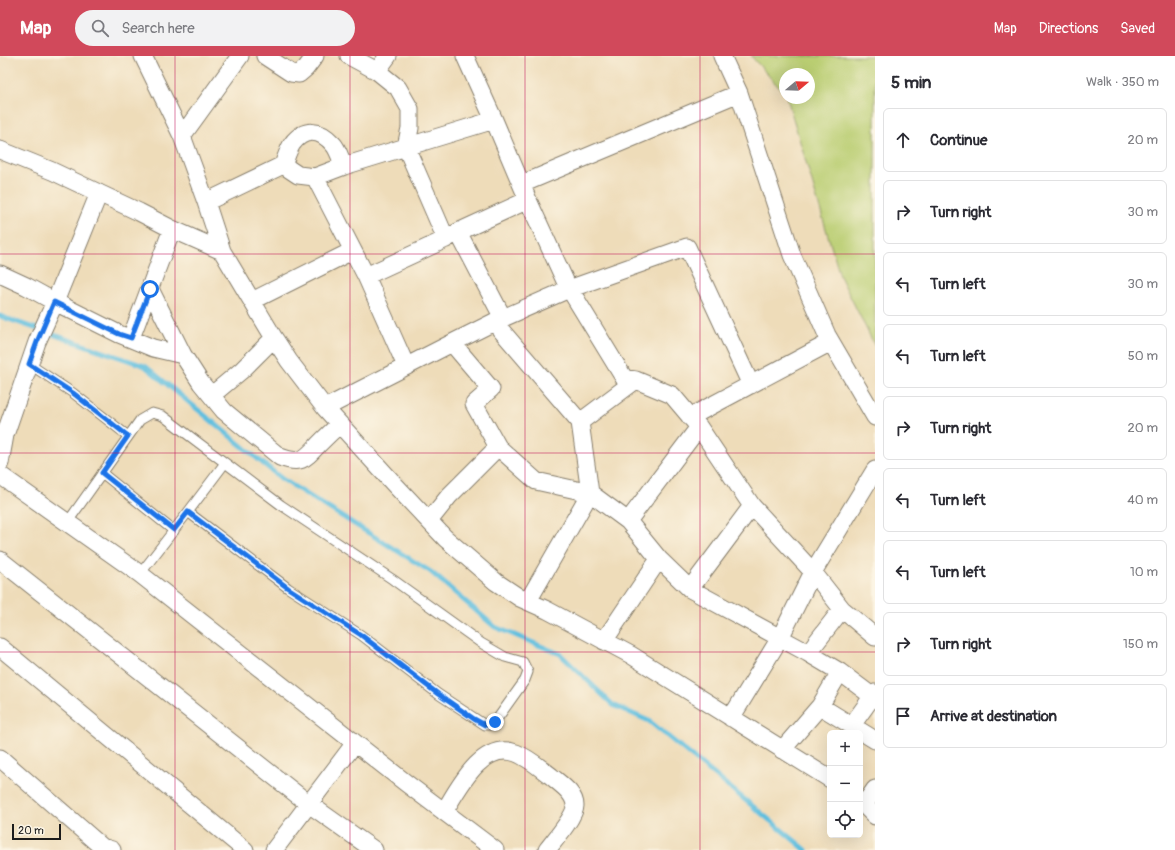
<!DOCTYPE html>
<html lang="en">
<head>
<meta charset="utf-8">
<style>
	body { margin:0; font-family:Pangolin,sans-serif; background:#f2f2f3; color:#2b2b33 }
	.controls { position:absolute; right:12px; bottom:12px; display:grid; overflow:hidden; border-radius:6px; box-shadow:0 4px 16px #0002 }
	.controls button { width:36px; height:36px; display:grid; place-items:center; padding:0; border:0; border-bottom:1px solid #e1e1e2; background:#fff; color:#2b2b33; font:20px sans-serif }
	.compass { position:absolute; left:779px; top:12px; width:36px; height:36px; border-radius:50%; background:#fff; box-shadow:0 4px 16px #0002; rotate:71deg }
	.scale { position:absolute; left:12px; bottom:10px; width:49px; box-sizing:border-box; padding-left:4px; border:2px solid #1c1c1c; border-top:0; font-size:11px; line-height:14px; white-space:nowrap; color:#1c1c1c; -webkit-text-stroke:3px #fcf5e5; paint-order:stroke }
	.stop { position:absolute; width:12px; height:12px; margin:-9px; border:3px solid #1a73e8; border-radius:50%; background:#fff }
	.stop.end { background:#1a73e8; border-color:#fff; box-shadow:0 1px 4px #0008 }
	.list { margin:0; padding:0; list-style:none }
	h2 { display:flex; justify-content:space-between; align-items:center; height:52px; margin:0; padding:0 16px; font-size:17px }
	h2 small { font-size:13px; font-weight:400; color:#7c7c81 }
	.list li { display:grid; grid-template-columns:26px 1fr auto; gap:12px; align-items:center; box-sizing:border-box; height:64px; margin:0 8px 8px; padding:0 8px; border:1px solid #e1e1e2; border-radius:6px }
	.list b { display:block; font-size:15px; white-space:nowrap }
	.list em { font-size:13px; font-style:normal; color:#7c7c81 }
	.icon { flex:none; width:22px; height:22px; fill:none; stroke:currentColor; stroke-width:2; stroke-linecap:round; stroke-linejoin:round }
	.map { position:relative; flex:none; width:875px; height:794px; overflow:hidden }
	header { display:flex; align-items:center; gap:24px; box-sizing:border-box; height:56px; padding:0 20px; background:#d1495b; color:#fff }
	header strong { font-size:19px }
	nav { display:flex; gap:22px; margin-inline-start:auto; font-size:14px }
	.search { width:280px; height:36px; background:#f2f2f3; display:flex; align-items:center; gap:10px; box-sizing:border-box; padding:0 14px; border-radius:22px; color:#7c7c81; font-size:15px }
	main { display:flex }
	aside { flex:1; background:#fff }
	.map>svg:first-child { display:block }
</style>
</head>
<body>
<header>
<strong>Map</strong>
<div class="search"><svg class="icon" aria-label="search" viewBox="0 0 24 24"><circle cx="10" cy="10" r="6"/><path d="M15 15l6 6"/></svg>Search here</div>
<nav><a>Map</a><a>Directions</a><a>Saved</a></nav>
</header>
<main>
<div class="map">
<svg width="875" height="794" viewBox="0 0 875 794">
	<rect width="100%" height="100%" fill="#fcf5e5"/>
	<filter id="ink" filterUnits="userSpaceOnUse"><feTurbulence type="fractalNoise" baseFrequency=".025" numOctaves="2"/><feDisplacementMap in="SourceGraphic" scale="8" xChannelSelector="R" yChannelSelector="G"/><feConvolveMatrix kernelMatrix="1 2 1 2 8 2 1 2 1" color-interpolation-filters="sRGB"/></filter>
	<filter id="wash" filterUnits="userSpaceOnUse"><feTurbulence type="fractalNoise" baseFrequency=".012" numOctaves="4" result="noise"/><feDisplacementMap in="SourceGraphic" scale="16" xChannelSelector="R" yChannelSelector="G"/><feGaussianBlur stdDeviation="0.9" result="paint"/><feColorMatrix in="noise" values="0 0 0 0 0 0 0 0 0 0 0 0 0 0 0 0 0 1.4 0 .05"/><feComposite in="paint" operator="in"/></filter>
	<g filter="url(#wash)">
		<rect width="100%" height="100%" fill="#eedcb9"/>
		<path fill="#bace72" stroke="#6b7547" d="M751,0H875V290L840,220L787,42H809V18H785V38Z"/>
		<g fill="none" stroke-linecap="round" stroke-linejoin="round">
			<path stroke="#61bfdf" stroke-width="5" d="M0,260L8,263L145,310L282,423L431,516L495,571L560,598L613,649L649,665L806,794"/>
		</g>
	</g>
	<g filter="url(#ink)">
		<g fill="none" stroke-linecap="round" stroke-linejoin="round">
			<defs>
				<path id="lane" d="M29,308L73,337L128,380
					M102,417L174,475
					M67,467L140,364L152,357L163,360L281,449L392,523L481,587L505,601L523,606L528,616L525,624L495,666L490,669H485L438,638L361,579L288,532L188,456
					M140,518L188,456L225,407"/>
				<path id="street" d="M143,0L182,80L206,146L222,195L274,282L289,305L325,352L395,429L445,482L496,526L520,542L547,554L631,599L830,723
					M265,0L291,17L299,18L306,12L315,0
					M349,0L377,15
					M722,0L739,37L792,199L827,279L875,361
					M182,80L240,0
					M0,94L52,115L139,156L172,173L222,195
					M283,109C286,102 288,94 292,88C304,72 320,73 333,88C338,93 341,104 344,110
					M315,121L344,110L494,64L465,0
					M522,128L739,37
					M528,144L566,227L624,322L636,324
					M206,146L283,109L298,119L315,121L366,220L406,310
					M458,176L503,262
					M446,183L458,176L528,144L494,64
					M0,218L26,230L55,246L119,278L153,292L183,299L201,327L224,355L280,401C301,409 305,403 318,389C325,382 332,375 339,369
					M366,220L446,183L406,91L410,72V53L398,32L377,15L388,0
					M150,233L183,299
					M252,245L352,195
					M494,266L580,366L590,437L528,545
					M131,282L172,173
					M452,287L491,333L474,348L498,391L536,425L590,437L628,465L659,503L690,533L808,597L840,616L872,640
					M212,339L242,314L274,282
					M325,352L456,285L494,266L569,233L687,191L751,329
					M690,361L831,286
					M580,366L636,324L672,339L699,371L752,450L813,516L842,553L875,581
					M0,407L5,379L37,286L55,246L99,137
					M0,419L140,518L406,727L495,794
					M429,465L449,440L498,391
					M628,465L699,371
					M0,504L309,748L374,794
					M690,533L752,450
					M604,585L659,503
					M0,591L245,794
					M808,597L842,553
					M820,650L875,684
					M731,662L780,582L813,516L875,414
					M852,669L875,637
					M782,694L820,650L840,616
					M0,702L102,791L112,794
					M860,745L875,760
					M864,749L875,733
					M444,756C458,733 482,684 516,697C529,702 540,712 551,720C560,728 575,737 575,750C575,760 554,785 547,794
					M274,794L355,687"/>
			</defs>
			<use href="#lane" stroke="#857c6a" stroke-width="11"/>
			<use href="#street" stroke="#857c6a" stroke-width="19"/>
			<use href="#lane" stroke="#fff" stroke-width="9"/>
			<use href="#street" stroke="#fff" stroke-width="17"/>
		</g>
	</g>
	<g fill="none" stroke-linecap="round" stroke-linejoin="round" filter="url(#ink)">
		<path stroke="#1a73e8" stroke-width="5" d="M150,233L131,282L119,278L54,246L37,286L29,308L73,337L128,380L102,417L174,474L188,456L288,532L361,579L438,638L474,663L485,669H490L495,666"/>
	</g>
	<path fill="none" stroke="#c2185b" stroke-width="1" stroke-opacity="0.55" d="M175,0V794M350,0V794M525,0V794M700,0V794M0,198H875M0,397H875M0,596H875"/>
</svg>
<div class="controls">
<button>+</button>
<button>−</button>
<button><svg class="icon" aria-label="locate" viewBox="0 0 24 24"><circle cx="12" cy="12" r="6"/><path d="M12 2v4M12 18v4M2 12h4M18 12h4"/></svg></button>
</div>
<svg class="compass" viewBox="-18 -18 36 36"><path d="M0-13l5 13h-10z" fill="#e53935"/><path d="M0 13l5-13h-10z" fill="#7c7c81"/></svg>
<div class="scale">20 m</div>
<div class="stop" style="left:150px;top:233px"></div>
<div class="stop end" style="left:495px;top:666px"></div>
</div>
<aside>
<h2>5 min<small>Walk · 350 m</small></h2>
<ul class="list">
<li><svg class="icon" aria-label="ahead" viewBox="0 0 24 24"><path d="M12 20V5M6 11l6-6 6 6"/></svg><div><b>Continue</b></div><em>20 m</em></li>
<li><svg class="icon" aria-label="right" viewBox="0 0 24 24"><path d="M7 20v-9h11M14 6l5 5-5 5"/></svg><div><b>Turn right</b></div><em>30 m</em></li>
<li><svg class="icon" aria-label="left" viewBox="0 0 24 24"><path d="M17 20v-9H6M10 6l-5 5 5 5"/></svg><div><b>Turn left</b></div><em>30 m</em></li>
<li><svg class="icon" aria-label="left" viewBox="0 0 24 24"><path d="M17 20v-9H6M10 6l-5 5 5 5"/></svg><div><b>Turn left</b></div><em>50 m</em></li>
<li><svg class="icon" aria-label="right" viewBox="0 0 24 24"><path d="M7 20v-9h11M14 6l5 5-5 5"/></svg><div><b>Turn right</b></div><em>20 m</em></li>
<li><svg class="icon" aria-label="left" viewBox="0 0 24 24"><path d="M17 20v-9H6M10 6l-5 5 5 5"/></svg><div><b>Turn left</b></div><em>40 m</em></li>
<li><svg class="icon" aria-label="left" viewBox="0 0 24 24"><path d="M17 20v-9H6M10 6l-5 5 5 5"/></svg><div><b>Turn left</b></div><em>10 m</em></li>
<li><svg class="icon" aria-label="right" viewBox="0 0 24 24"><path d="M7 20v-9h11M14 6l5 5-5 5"/></svg><div><b>Turn right</b></div><em>150 m</em></li>
<li><svg class="icon" aria-label="arrive" viewBox="0 0 24 24"><path d="M6 21V4h12l-3 4 3 4H6"/></svg><div><b>Arrive at destination</b></div></li>
</ul>
</aside>
</main>
</body>
</html>
